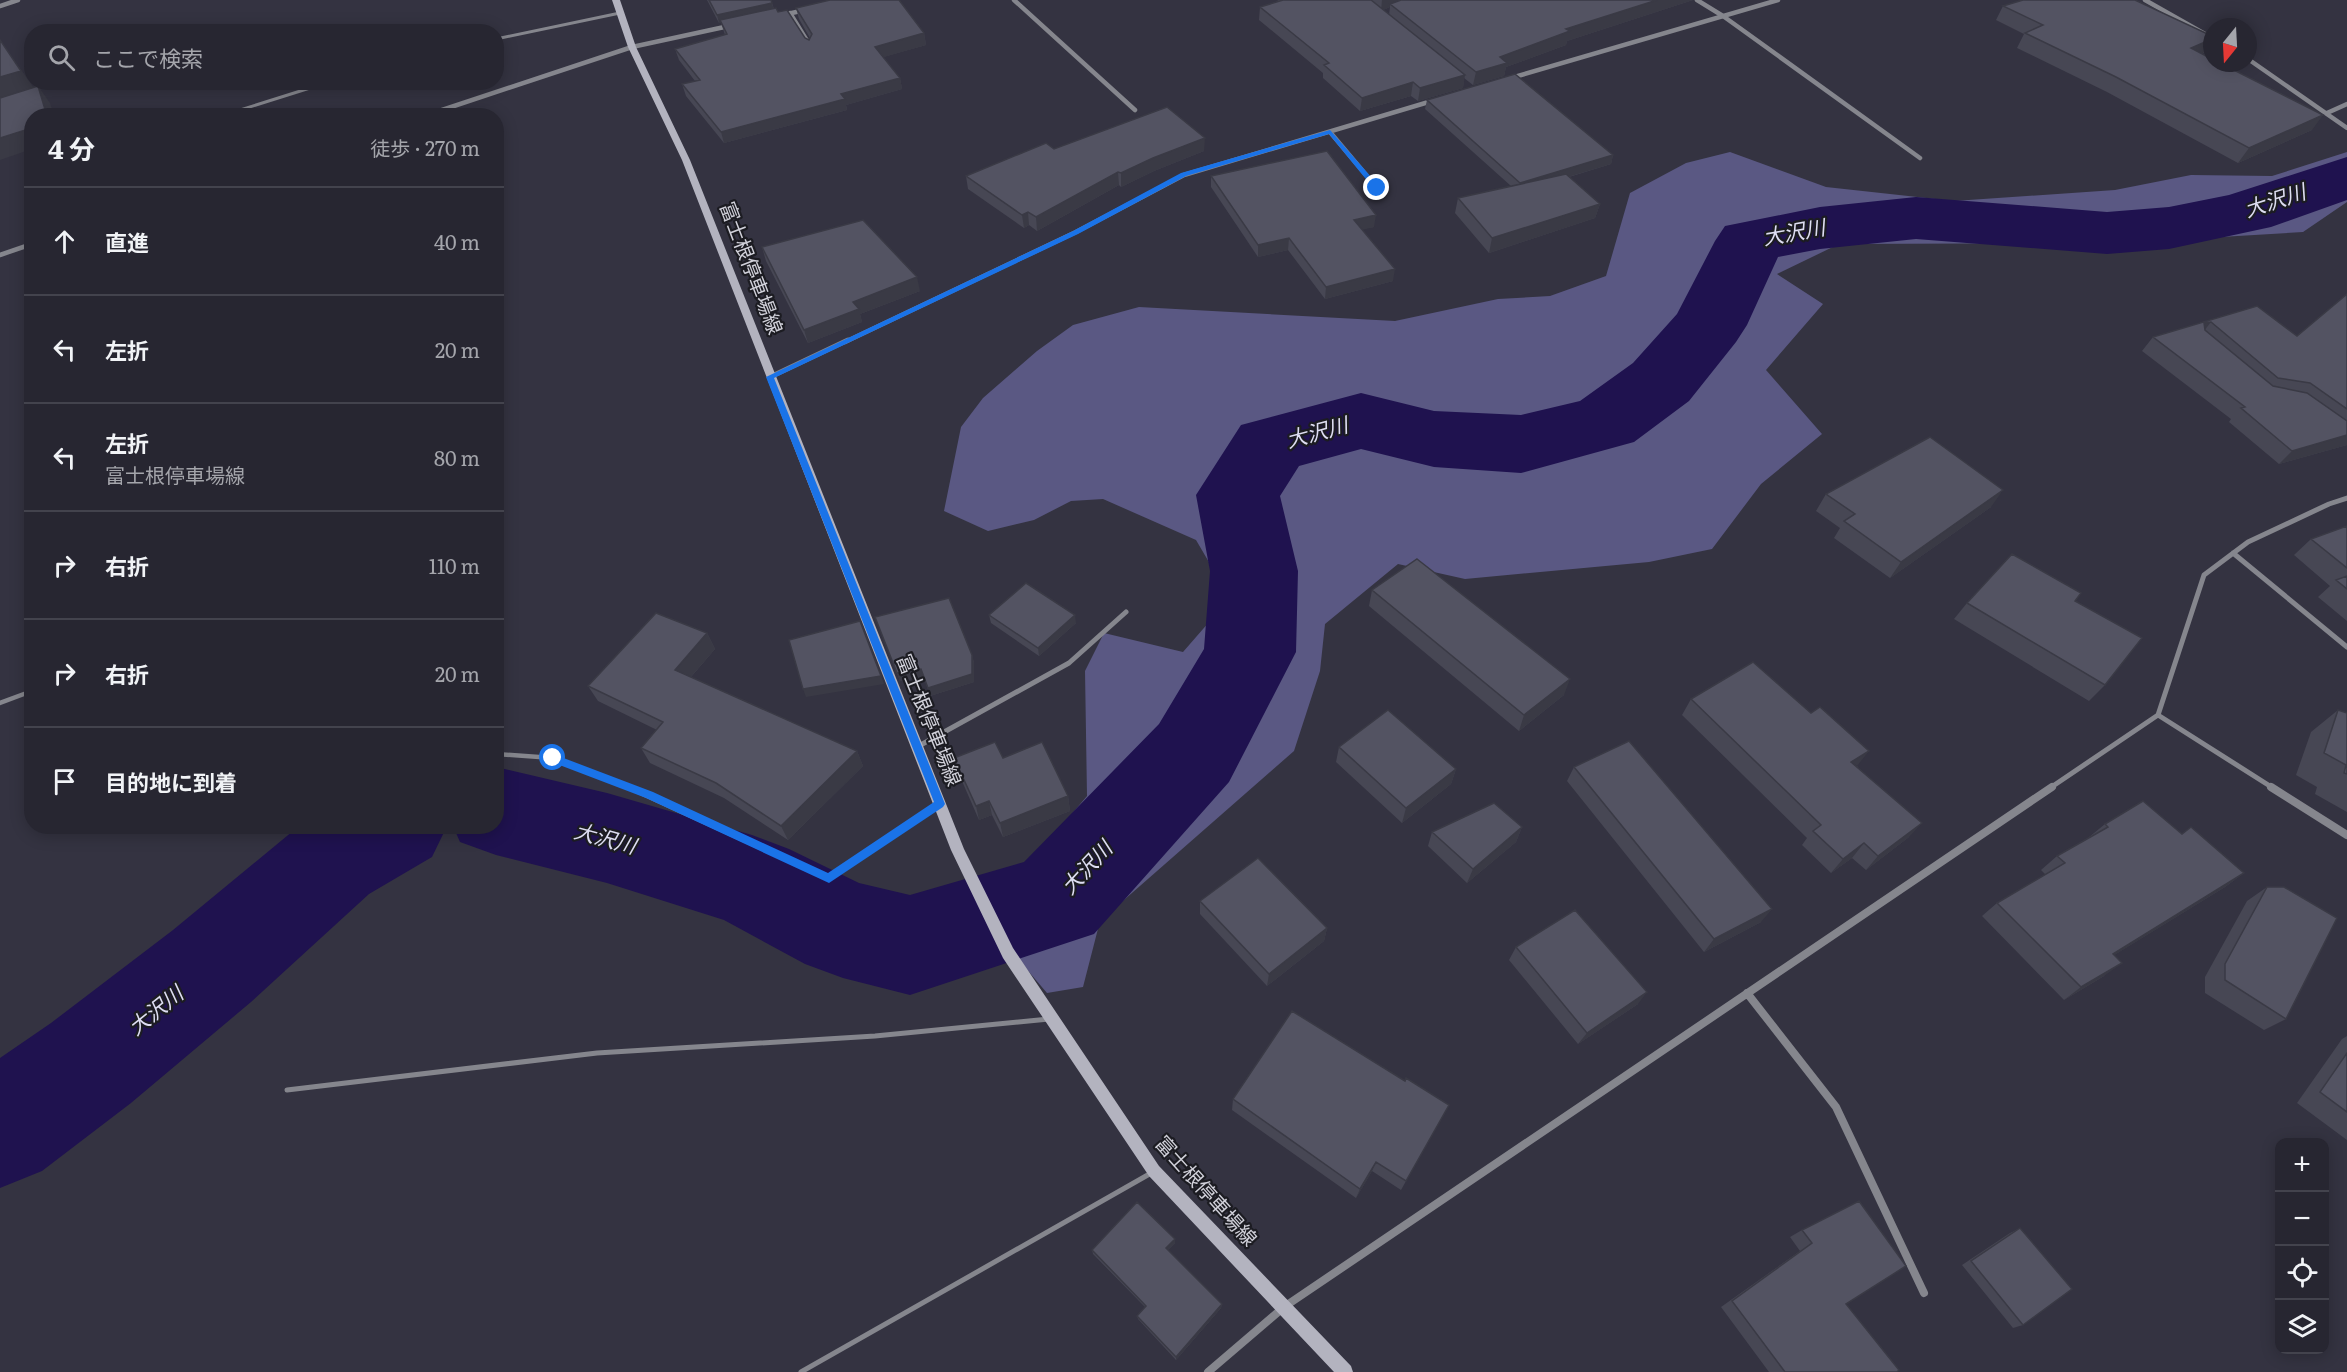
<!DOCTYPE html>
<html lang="ja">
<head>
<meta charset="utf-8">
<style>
	body { margin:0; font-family:Literata,"Noto Sans JP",serif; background:#2f2e39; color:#f1f3f6 }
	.controls { position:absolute; right:18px; bottom:18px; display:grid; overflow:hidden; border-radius:12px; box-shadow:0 3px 15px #0003 }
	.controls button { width:54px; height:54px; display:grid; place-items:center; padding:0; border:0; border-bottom:2px solid #43434d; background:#272631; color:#f1f3f6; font:30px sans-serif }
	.compass { position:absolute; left:2203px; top:18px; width:54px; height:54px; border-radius:50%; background:#272631; box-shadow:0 3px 15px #0003; rotate:198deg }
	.stop { position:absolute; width:18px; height:18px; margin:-14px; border:4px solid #1a73e8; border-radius:50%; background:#fff }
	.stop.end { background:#1a73e8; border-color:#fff; box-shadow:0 2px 6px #0008 }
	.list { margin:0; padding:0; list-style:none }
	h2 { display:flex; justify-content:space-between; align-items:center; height:78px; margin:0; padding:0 24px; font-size:26px }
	h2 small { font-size:20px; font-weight:400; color:#a4a5ab }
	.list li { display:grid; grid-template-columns:39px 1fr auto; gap:18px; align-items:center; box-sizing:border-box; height:108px; padding:0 24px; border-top:2px solid #43434d }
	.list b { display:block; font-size:22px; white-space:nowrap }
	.list p { margin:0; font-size:20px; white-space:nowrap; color:#a4a5ab }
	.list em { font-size:20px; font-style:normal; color:#a4a5ab }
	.icon { flex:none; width:33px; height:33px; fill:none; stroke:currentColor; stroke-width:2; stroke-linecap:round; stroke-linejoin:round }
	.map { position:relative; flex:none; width:2347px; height:1372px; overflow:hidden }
	.search { position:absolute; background:#272631; box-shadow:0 3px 15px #0003; left:24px; top:24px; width:480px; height:66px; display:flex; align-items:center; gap:15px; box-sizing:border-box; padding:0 21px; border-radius:24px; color:#a4a5ab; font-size:22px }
	.panel { position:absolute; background:#272631; box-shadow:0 3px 15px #0003; left:24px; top:108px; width:480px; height:726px; border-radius:24px }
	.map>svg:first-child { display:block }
</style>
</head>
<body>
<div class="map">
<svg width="2347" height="1372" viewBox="0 0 2347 1372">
	<rect width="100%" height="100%" fill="#343341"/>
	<path fill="#5a5883" d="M1730,152L1826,187L1954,201L2115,190L2191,175L2272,176L2347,152V202L2303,232L2120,243L1839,244L1777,274L1823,304L1766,370L1822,434L1761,484L1712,549L1649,562L1465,579L1398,564L1325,624L1320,671L1294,751L1100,921L1083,987L1047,993L977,911L1041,850L1087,796L1085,671L1104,633L1183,652L1230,598L1196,540L1103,499L1071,501L1034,520L988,531L944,511L961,427L983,398L1037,351L1073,325L1139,307L1395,321L1498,299L1550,296L1606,276L1630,193L1686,163Z"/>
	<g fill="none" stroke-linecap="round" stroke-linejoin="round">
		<path fill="#1f124f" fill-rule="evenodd" d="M2347,157V200L2271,227L2169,249L2107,254L1916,239L1820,249L1778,257L1747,325L1736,342L1689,401L1634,442L1521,473L1434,467L1361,449L1299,466L1280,496L1298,571L1296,652L1229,782L1094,934L910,995L843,978L805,964L724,920L607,883L496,855L460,842L453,826H496V767L607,793L752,835L789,849L859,883L910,895L1024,862L1159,724L1204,649L1210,571L1196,495L1241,425L1361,393L1434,411L1521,415L1580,401L1633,363L1677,314L1715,241L1725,226L1820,207L1916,197L2107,212L2169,207L2229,195Z
			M299,826H447L432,857L369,894L251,1002L131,1103L42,1171L0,1188V1058L51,1023L173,930Z"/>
		<path stroke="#85868d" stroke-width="3" d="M496,39L620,13
			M221,116L329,82"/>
		<path stroke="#85868d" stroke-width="4.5" d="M0,703L32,691
			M496,754L553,758L632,788"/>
		<path stroke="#85868d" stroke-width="5" d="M628,787L829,879L937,805
			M287,1090L597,1053L875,1036L1049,1019
			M801,1372L1153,1172"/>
		<path stroke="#85868d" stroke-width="4.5" d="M1014,0L1135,110
			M1697,0L1723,16L1920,158
			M2145,0L2212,38
			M0,6L18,0
			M790,13L809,44
			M783,15L805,10
			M2248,59L2347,128
			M1511,78L1778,0
			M2327,113L2347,104
			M424,116L632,47L729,26
			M1330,132L1377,188
			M0,255L32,244
			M845,342L1076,232L1184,175L1432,101"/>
		<path stroke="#85868d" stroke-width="5" d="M770,377L848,340
			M2233,553L2347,647
			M2158,715L2273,788
			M917,747L1069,663L1126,612
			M2050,788L2158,715L2204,575L2248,542L2329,504L2347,498"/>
		<path stroke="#85868d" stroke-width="8" d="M2271,787L2347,835
			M1747,993L1836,1107L1924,1293
			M1208,1372L1284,1307L2052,787"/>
		<path fill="#b3b3bf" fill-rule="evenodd" d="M612,0H620L636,47L690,160L964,849L1013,948L1159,1166L1351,1366L1353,1372H1334L1149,1176L1003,958L951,850L682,160L628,47Z"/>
	</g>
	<path fill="#474754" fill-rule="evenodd" d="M707,0H771L774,9L778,12L805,38L809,40L810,38L799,19L796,8L924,33L926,45L883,57L900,78L902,89L846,105L847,110L724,143L686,96L682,84L695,81L679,60L675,49L725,35L721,23H719Z
		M1277,0H1693L1567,41L1566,45L1506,67L1504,76L1473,85L1464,78L1463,88L1418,101L1411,96L1360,111L1323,78V73L1259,20L1260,7L1279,1ZM1390,7L1389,15L1383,10Z
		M2003,6L2212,36V41L2205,52L2202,54L2312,130L2238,163L2107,92L2017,48L2024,34L1996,20Z
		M1427,100L1613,155L1611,164L1569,177L1600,204L1595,218L1489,253L1455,213L1458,198L1511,186L1425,109Z
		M1054,149L1204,151L1154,171L1121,187L1119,185L1037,231L1029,225L1024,228L968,189L966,176Z
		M1211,176L1374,227L1362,229L1393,281L1325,299L1288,250L1258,257L1211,187Z
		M762,247L920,291L860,314L862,322L808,343L766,261Z
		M2347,294V445L2279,464L2229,422L2231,419L2142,351L2153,337L2257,306L2297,336Z
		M1826,494L1991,507L1890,578L1834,538L1840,528L1816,511Z
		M2347,526V621L2318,597L2330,586L2294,555L2311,539Z
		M1372,590L1564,695L1519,731L1369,606Z
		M2075,601L2105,685L2089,701L1954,619L1967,603Z
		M989,615L1076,623L1039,656L991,623Z
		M875,617L972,655L974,663V682L930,696L924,677L900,681Z
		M707,633L715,649L691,677L857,751L863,766L788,840L724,798L650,763L641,748L657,730L598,701L588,686Z
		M1691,699L1857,766L1909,837L1866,870L1852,858L1831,873L1802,845L1807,838L1682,715Z
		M2338,710L2347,713V812L2315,794L2317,787L2296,775L2311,732Z
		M1339,747L1456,769L1451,784L1402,823L1336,762Z
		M954,758H1003L1068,796L1070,811L1003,837L992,815L979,820L958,772Z
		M1574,767L1761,922L1704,952L1567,781Z
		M2105,824L2182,834L2244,873L2225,887L2114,955L2104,976L2064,1000L1982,916L1997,903L2046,875L2041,870L2057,856L2088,838Z
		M1522,827L1516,842L1467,883L1428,846L1432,832Z
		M2267,887L2286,1019L2264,1030L2205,993V977L2247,901Z
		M1200,901L1327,928L1324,941L1267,986L1200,914Z
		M1516,947L1638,1004L1578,1044L1509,960Z
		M2347,1036V1140L2297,1103L2342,1039Z
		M1405,1081L1449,1105L1401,1190L1372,1171L1356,1198L1232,1110L1233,1099Z
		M1859,1201L1846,1304L1897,1372H1769L1721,1307L1800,1251L1790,1237L1802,1230Z
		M2020,1228L2023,1325L2013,1328L1962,1265L2010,1233Z
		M1175,1243L1168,1250L1222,1304L1221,1308L1176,1360L1138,1319L1137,1316L1145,1307L1093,1254L1092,1250Z"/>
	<path fill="#3a3a45" d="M1382,0H1407L1390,4V7L1381,11Z
		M1657,0H1693L1567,41L1566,45L1506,67L1504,76L1473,85L1476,72L1500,57L1566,29Z
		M772,3L774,11L720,20L721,23H719L717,15Z
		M924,33L926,45L877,59L875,47Z
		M2212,39V41L2205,52L2181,63L2191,48Z
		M0,40L34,88L0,99Z
		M1465,75L1463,88L1418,101L1420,88Z
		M900,78L902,89L846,105L847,110L724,143L721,132L841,94Z
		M1413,82L1411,96L1360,111L1362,98Z
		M38,86L50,103L54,116H47Z
		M2323,115L2312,130L2238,163L2249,148Z
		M32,128V149L0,160V138Z
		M1205,138L1204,151L1154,171L1121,187V173L1153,158Z
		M1613,155L1611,164L1518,192L1520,183Z
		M1118,172L1119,185L1037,231L1036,217Z
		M1600,204L1595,218L1489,253L1492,238Z
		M1028,212L1029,225L1024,228L1022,215Z
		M1376,215L1374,227L1353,232L1354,220Z
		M1289,238L1288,250L1258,257V245Z
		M1395,269L1393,281L1325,299L1326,287Z
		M917,277L920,291L860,314L862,322L808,343L804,330L853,302Z
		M2211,322L2200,336L2204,323Z
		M2347,435V445L2279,464L2292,451Z
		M2003,490L1991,507L1890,578L1901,562Z
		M1075,615L1076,623L1039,656L1038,648Z
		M707,633L715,649L683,686L675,670Z
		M972,655L974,663V682L930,696L928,688Z
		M921,669L924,677L900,681L897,673Z
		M881,676L884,684L806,697L803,689Z
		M1570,679L1564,695L1519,731L1524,715Z
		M857,751L863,766L788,840L781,826Z
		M1869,751L1857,766L1851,762Z
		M1456,769L1451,784L1402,823L1406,808Z
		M1068,796L1070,811L1003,837L1000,823Z
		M989,801L992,815L979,820L976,806Z
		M1922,823L1909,837L1866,870L1878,856Z
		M1522,827L1516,842L1467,883L1473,869Z
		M1864,843L1852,858L1831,873L1843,859Z
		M2244,873L2225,887L2095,967L2113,954Z
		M1772,909L1761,922L1704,952L1714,939Z
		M1327,928L1324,941L1267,986L1269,974Z
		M2122,963L2104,976L2064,1000L2081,987Z
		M1647,992L1638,1004L1578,1044L1587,1033Z
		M1376,1162L1372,1171L1356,1198L1360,1189Z
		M1175,1239V1243L1166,1252V1248Z
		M1222,1304L1221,1308L1176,1360V1357Z"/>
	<path fill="#535362" stroke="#3a3a45" stroke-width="1.5" d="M709,0H771L772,3L717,15Z
		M830,0H899L924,33L875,47L900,78L841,94L845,99L721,132L682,84L700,80L675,49L727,34L720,20L776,8L778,12L787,10L805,38L809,40L812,34L796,8Z
		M1283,0H1371L1465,75L1420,88L1413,82L1362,98L1324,65L1329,63L1260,7Z
		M1401,0H1657L1566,29L1570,31L1500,57L1507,63L1476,72L1390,4Z
		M2023,0H2135L2212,36V39L2191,48L2212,59V63H2220L2323,115L2249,148L2116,77L2025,33L2043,25L2003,6Z
		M0,40L21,71L0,77Z
		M1515,74L1613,155L1520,183L1427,100Z
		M38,86L47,116H32V128L0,138V98Z
		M1167,107L1205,138L1153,158L1121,173L1118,172L1036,217L1028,212L1022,215L966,176L1046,143L1054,149Z
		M1327,151L1376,215L1354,220L1395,269L1326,287L1289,238L1258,245L1211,176Z
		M1566,174L1600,204L1492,238L1458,198Z
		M863,220L917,277L853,302L859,309L804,330L762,247Z
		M2347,294V409L2310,383L2278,378L2211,322L2204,323L2205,330L2273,386L2307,393L2347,421V435L2292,451L2241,408L2245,407L2153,337L2257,306L2297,336Z
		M1930,437L2003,490L1901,562L1844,521L1855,514L1826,494Z
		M2347,526V568L2311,539Z
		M2012,554L2081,593L2075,601L2142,638L2105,685L1967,603Z
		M1417,559L1570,679L1524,715L1372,590Z
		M2347,576V589L2336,580Z
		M1026,583L1075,615L1038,648L989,615Z
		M949,598L972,655V674L928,688L921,669L897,673L875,617Z
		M656,613L707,633L675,670L857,751L781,826L716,783L641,748L663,722L588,686Z
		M860,621L881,676L803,689L789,640Z
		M1753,662L1811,713L1820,707L1869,751L1851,762L1922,823L1878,856L1864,843L1843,859L1813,831L1821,825L1691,699Z
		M1388,710L1456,769L1406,808L1339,747Z
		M2338,710L2347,713V774L2344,773L2346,765L2324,753Z
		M1629,741L1772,909L1714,939L1574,767Z
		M995,742L1003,758L1042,742L1068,796L1000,823L989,801L976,806L954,758Z
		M2143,801L2182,834L2191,827L2244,873L2113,954L2122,963L2081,987L1997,903L2065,863L2057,856L2108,827L2105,824Z
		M1494,803L1522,827L1473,869L1432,832Z
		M1258,858L1327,928L1269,974L1200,901Z
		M2267,887H2284L2337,918L2286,1019L2225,980V964Z
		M1575,910L1647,992L1587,1033L1516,947Z
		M1292,1011L1405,1081L1406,1078L1449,1105L1406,1181L1376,1162L1360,1189L1233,1099Z
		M2347,1053V1112L2320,1092Z
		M1859,1201L1906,1266L1846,1304L1899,1370L1897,1372H1785L1732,1301L1812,1243L1802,1230Z
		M1137,1202L1175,1239L1166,1248L1222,1304L1176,1357L1137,1316L1146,1306L1092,1250Z
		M2020,1228L2072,1289L2023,1325L1971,1261Z"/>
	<path fill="#1a73e8" d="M1330,130L1379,186V189H1374L1329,134L1186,176L1078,234L774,378L945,804L943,807L829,883L646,798L549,761L548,758L553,754L653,792L828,873L934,802L766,377L1073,231L1181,173Z"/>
	<g text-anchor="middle" stroke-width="4.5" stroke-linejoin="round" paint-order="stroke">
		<g font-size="20" fill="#d1d1da" stroke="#1c1c22">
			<text transform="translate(751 268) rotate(69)" y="7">富士根停車場線</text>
			<text transform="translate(929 720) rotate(68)" y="7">富士根停車場線</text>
			<text transform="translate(1206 1191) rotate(48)" y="7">富士根停車場線</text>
		</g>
		<g font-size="21" font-style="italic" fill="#dedef2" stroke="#1c1c22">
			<text transform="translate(2275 201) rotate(-18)" y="7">大沢川</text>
			<text transform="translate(1794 233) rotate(-10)" y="7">大沢川</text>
			<text transform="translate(1317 433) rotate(-15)" y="7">大沢川</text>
			<text transform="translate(605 839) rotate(15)" y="7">大沢川</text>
			<text transform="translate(1087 868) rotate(-47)" y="7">大沢川</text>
			<text transform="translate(156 1011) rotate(-39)" y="7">大沢川</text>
		</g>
	</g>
</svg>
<div class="controls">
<button>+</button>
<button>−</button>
<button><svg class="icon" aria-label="locate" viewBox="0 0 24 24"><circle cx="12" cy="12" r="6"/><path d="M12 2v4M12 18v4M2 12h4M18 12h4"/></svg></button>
<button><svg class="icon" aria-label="layers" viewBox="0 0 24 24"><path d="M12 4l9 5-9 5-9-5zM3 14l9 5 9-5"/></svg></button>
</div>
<svg class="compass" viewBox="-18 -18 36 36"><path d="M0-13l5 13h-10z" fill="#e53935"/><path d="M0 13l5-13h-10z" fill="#a4a5ab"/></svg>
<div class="stop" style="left:553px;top:758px"></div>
<div class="stop end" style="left:1377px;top:188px"></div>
<div class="search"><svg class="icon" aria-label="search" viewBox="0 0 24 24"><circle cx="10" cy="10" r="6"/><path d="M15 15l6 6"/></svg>ここで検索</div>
<section class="panel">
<h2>4 分<small>徒歩 · 270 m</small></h2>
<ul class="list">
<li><svg class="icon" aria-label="ahead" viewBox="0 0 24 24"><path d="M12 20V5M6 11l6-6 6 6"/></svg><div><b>直進</b></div><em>40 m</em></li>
<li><svg class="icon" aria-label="left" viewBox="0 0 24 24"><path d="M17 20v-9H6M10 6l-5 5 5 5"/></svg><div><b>左折</b></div><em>20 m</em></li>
<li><svg class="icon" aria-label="left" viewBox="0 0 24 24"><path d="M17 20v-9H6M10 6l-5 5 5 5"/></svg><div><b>左折</b><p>富士根停車場線</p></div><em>80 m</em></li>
<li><svg class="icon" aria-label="right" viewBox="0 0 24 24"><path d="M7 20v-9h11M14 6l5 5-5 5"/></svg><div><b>右折</b></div><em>110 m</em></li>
<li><svg class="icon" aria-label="right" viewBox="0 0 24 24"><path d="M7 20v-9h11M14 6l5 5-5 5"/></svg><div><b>右折</b></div><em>20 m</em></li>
<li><svg class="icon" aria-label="arrive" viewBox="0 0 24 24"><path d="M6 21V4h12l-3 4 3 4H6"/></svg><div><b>目的地に到着</b></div></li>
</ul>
</section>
</div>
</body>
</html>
